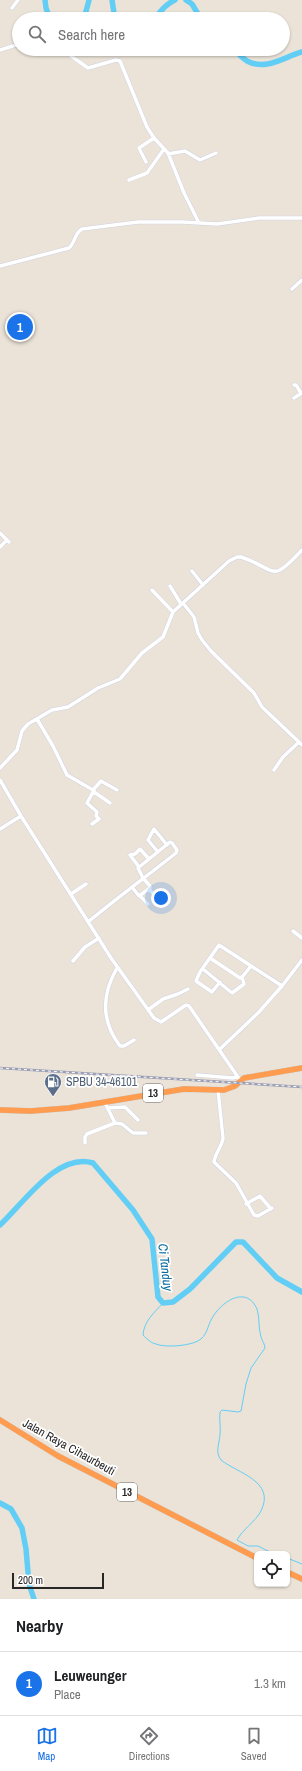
<!DOCTYPE html>
<html lang="en">
<head>
<meta charset="utf-8">
<style>
	body { margin:0; font-family:"Archivo Narrow",sans-serif; background:#f2f2f2; color:#202124 }
	.controls { position:absolute; right:12px; bottom:12px; display:grid; overflow:hidden; border-radius:6px; box-shadow:0 1px 3px #0004 }
	.controls button { width:36px; height:36px; display:grid; place-items:center; padding:0; border:0; border-bottom:1px solid #e0e0e0; background:#fff; color:#202124; font:20px sans-serif }
	.scale { position:absolute; left:12px; bottom:10px; width:92px; box-sizing:border-box; padding-left:4px; border:2px solid #272727; border-top:0; font-size:11px; line-height:14px; white-space:nowrap; color:#272727; -webkit-text-stroke:3px #fff; paint-order:stroke }
	.you { position:absolute; left:161px; top:898px; width:14px; height:14px; margin:-10px; border:3px solid #fff; border-radius:50%; background:#1a73e8; box-shadow:0 0 0 6px #1a73e833 }
	.badge { display:grid; place-items:center; width:26px; height:26px; border-radius:50%; background:#1a73e8; color:#fff; font-size:13px; font-weight:700 }
	.pin { position:absolute; translate:-50% -50%; border:2px solid #fff; box-shadow:0 1px 4px #0006 }
	.list { margin:0; padding:0; list-style:none }
	h2 { display:flex; justify-content:space-between; align-items:center; height:52px; margin:0; padding:0 16px; font-size:17px }
	h2 small { font-size:13px; font-weight:400; color:#757577 }
	.list li { display:grid; grid-template-columns:26px 1fr auto; gap:12px; align-items:center; box-sizing:border-box; height:64px; padding:0 16px; border-top:1px solid #e0e0e0 }
	.list b { display:block; font-size:15px; white-space:nowrap }
	.list p { margin:0; font-size:13px; white-space:nowrap; color:#757577 }
	.list em { font-size:13px; font-style:normal; color:#757577 }
	.icon { flex:none; width:22px; height:22px; fill:none; stroke:currentColor; stroke-width:2; stroke-linecap:round; stroke-linejoin:round }
	.map { position:relative; flex:none; width:302px; height:1599px; overflow:hidden }
	.search { position:absolute; background:#fff; box-shadow:0 1px 3px #0004; left:12px; right:12px; top:12px; height:44px; display:flex; align-items:center; gap:10px; box-sizing:border-box; padding:0 14px; border-radius:22px; color:#757577; font-size:15px }
	.sheet { height:116px; background:#fff }
	nav { display:flex; justify-content:space-around; align-items:center; box-sizing:border-box; height:56px; border-top:1px solid #e0e0e0; background:#fff; font-size:11px; color:#757577 }
	nav a { display:grid; justify-items:center; gap:2px }
	nav .on { color:#1a73e8 }
	.map>svg:first-child { display:block }
</style>
</head>
<body>
<div class="map">
<svg width="302" height="1599" viewBox="0 0 302 1599">
	<rect width="100%" height="100%" fill="#ebe3d8"/>
	<g fill="none" stroke-linecap="round" stroke-linejoin="round">
		<path stroke="#63cef5" stroke-width="1" d="M163,1303C154,1313 144,1321 143,1335C147,1339 151,1343 156,1344C165,1348 193,1346 201,1339C208,1333 208,1323 214,1315C224,1300 247,1286 257,1309C260,1318 258,1328 261,1337C262,1341 265,1344 265,1348L251,1368L246,1384L241,1411L238,1412L222,1410L220,1412C219,1420 221,1428 220,1435C219,1445 215,1452 221,1460C237,1473 276,1481 261,1511C255,1522 243,1529 237,1540L248,1546H258L274,1554
			M287,1558L302,1564"/>
		<path stroke="#63cef5" stroke-width="5.5" d="M45,0L46,8L50,19
			M112,0L114,13L118,19
			M186,0L192,4L201,19
			M84,19L89,0
			M155,19C160,11 166,4 175,0
			M232,49C238,52 242,58 247,61C266,71 284,57 302,52
			M0,1225C23,1204 57,1152 93,1163L133,1210L152,1239L158,1297L163,1303L173,1302L190,1289L236,1242H243L277,1278L302,1292
			M0,1503L11,1509L22,1528L26,1549L29,1584L34,1599"/>
		<defs>
			<path id="minor" d="M12,8L18,0
				M66,49L71,56L88,68L116,60L120,61L147,127L154,138L168,153L184,193L199,223
				M0,50L19,44
				M168,154L185,151L200,160L216,153
				M146,162L139,148L154,138
				M129,180L147,173L164,149
				M0,266L69,248C75,243 74,234 82,229L138,222H183L217,224L259,218H302
				M292,289L302,280
				M294,385H296L301,393
				M294,398L302,393
				M0,533L9,542
				M0,547L7,540
				M192,571L203,585
				M170,586L181,604
				M152,590L173,612
				M183,603L194,617L198,633L202,640L211,651L254,693L262,707L302,745
				M37,719L53,746L67,775L93,790L101,781L117,790
				M0,768L17,750L22,731L28,724L52,710L68,707L98,688L120,679L142,653L163,637L173,612L229,561L237,557H241C277,569 270,585 302,550
				M274,770L283,757L299,742
				M0,780L21,816L111,958L154,1018L161,1022L186,1005L189,1006L240,1080
				M94,792L110,803
				M92,824L99,819L96,816L97,812L87,803L94,790
				M0,829L21,816
				M158,852L148,840L154,829L167,845
				M139,867L130,855L135,854L140,849L149,859
				M149,889L156,897
				M71,894L86,884
				M140,896L148,904
				M88,922C117,898 147,876 176,853L177,850L172,843L170,842L138,868L143,878L150,886V888L139,896L132,887
				M293,931L302,938
				M210,958L240,978L243,976L251,966
				M73,961L85,947L99,938
				M117,968C102,994 101,1021 120,1046H124L134,1040
				M203,969L232,993L244,984L242,977
				M220,982L212,992L196,981L200,972L219,945L282,986
				M148,1010L163,999L178,994L188,989
				M220,1049L258,1013L282,986L302,960
				M197,1075L233,1078L237,1076
				M218,1090L223,1138C222,1147 215,1153 214,1162L236,1183L254,1215L258,1216L272,1208
				M105,1103L115,1123L122,1124L133,1133H146
				M107,1108L125,1107L138,1120
				M85,1143V1137L87,1134L115,1123
				M246,1204L260,1196L271,1209"/>
			<path id="highway" d="M0,1110L31,1111L69,1108L184,1089L224,1090L235,1086L244,1078L302,1068
				M0,1420L58,1456L257,1558
				M287,1572L302,1579"/>
		</defs>
		<use href="#minor" stroke="#cdd1e2" stroke-width="4.5"/>
		<use href="#highway" stroke="#c7c7c7" stroke-width="6"/>
		<use href="#minor" stroke="#fff" stroke-width="3.5"/>
		<use href="#highway" stroke="#ff9c4f" stroke-width="5.5"/>
		<defs>
			<path id="rail" d="M0,1068L302,1087"/>
		</defs>
		<use href="#rail" stroke="#9b9eb3" stroke-width="2.5"/>
		<use href="#rail" stroke="#fff" stroke-width="1" stroke-dasharray="3" stroke-linecap="butt"/>
	</g>
	<defs>
		<symbol id="fuel-pin" viewBox="-11 -11 22 30"><path d="M0 17L-7.5 6A9.5 9.5 0 1 1 7.5 6Z" fill="#5c6f8a" stroke="#fff"/><path d="M-5.5-6h7V0h2V4h1.3V-2.5L3-4.5l.8-.8L6-3V5H2.5V1h-1V6h-7ZM-4.2-4.7v3.2H.2V-4.7Z" fill="#fff"/></symbol>
	</defs>
	<g fill-rule="evenodd">
		<use href="#fuel-pin" x="43" y="1072" width="20" height="27"/>
	</g>
	<g text-anchor="middle" stroke-width="3.5" stroke-linejoin="round" paint-order="stroke">
		<g fill="#fff" stroke="#686868" stroke-width="1">
			<rect x="143" y="1084" width="20" height="18" rx="3"/>
			<rect x="117" y="1483" width="20" height="18" rx="3"/>
		</g>
		<g font-size="11" font-weight="bold" fill="#272727">
			<text x="153" y="1097">13</text>
			<text x="127" y="1496">13</text>
		</g>
		<g font-size="12" fill="#4e5e75" stroke="#fff" text-anchor="start">
			<text x="66" y="1086">SPBU 34-46101</text>
		</g>
		<g font-size="12" fill="#272727" stroke="#fff">
			<text transform="translate(69 1447) rotate(29)" y="4">Jalan Raya Cihaurbeuti</text>
		</g>
		<g font-size="13" font-style="italic" fill="#06699d" stroke="#fff">
			<text transform="translate(166 1267) rotate(83)" y="5">Ci Tanduy</text>
		</g>
	</g>
</svg>
<div class="controls">
<button><svg class="icon" aria-label="locate" viewBox="0 0 24 24"><circle cx="12" cy="12" r="6"/><path d="M12 2v4M12 18v4M2 12h4M18 12h4"/></svg></button>
</div>
<div class="scale">200 m</div>
<div class="you"></div>
<div class="pin badge" style="left:20px;top:327px">1</div>
<div class="search"><svg class="icon" aria-label="search" viewBox="0 0 24 24"><circle cx="10" cy="10" r="6"/><path d="M15 15l6 6"/></svg>Search here</div>
</div>
<section class="sheet">
<h2>Nearby<small></small></h2>
<ul class="list">
<li><span class="badge">1</span><div><b>Leuweunger</b><p>Place</p></div><em>1.3 km</em></li>
</ul>
</section>
<nav>
<a class="on"><svg class="icon" aria-label="map" viewBox="0 0 24 24"><path d="M3 6l6-2 6 2 6-2v14l-6 2-6-2-6 2zM9 4v14M15 6v14"/></svg>Map</a>
<a><svg class="icon" aria-label="directions" viewBox="0 0 24 24"><path d="M12 3l9 9-9 9-9-9zM9 14v-3h6M13 9l2 2-2 2"/></svg>Directions</a>
<a><svg class="icon" aria-label="saved" viewBox="0 0 24 24"><path d="M7 4h10v16l-5-4-5 4z"/></svg>Saved</a>
</nav>
</body>
</html>
